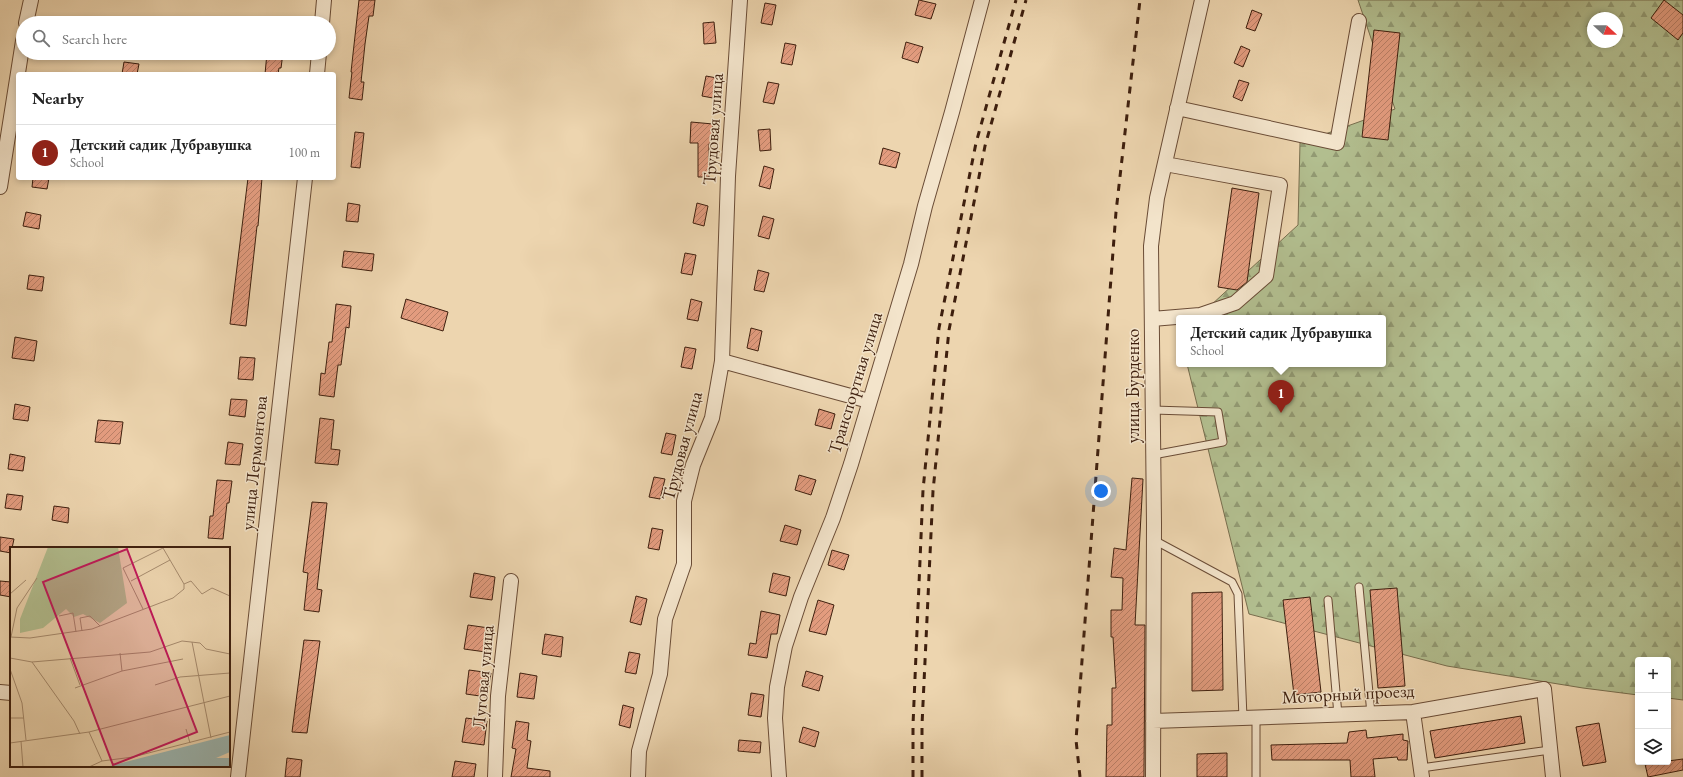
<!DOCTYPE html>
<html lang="en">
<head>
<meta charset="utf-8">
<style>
	body { margin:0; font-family:"EB Garamond",serif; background:#f6f6f6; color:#222 }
	.controls { position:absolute; right:12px; bottom:12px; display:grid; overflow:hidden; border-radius:4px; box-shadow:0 2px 6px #0003 }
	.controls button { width:36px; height:36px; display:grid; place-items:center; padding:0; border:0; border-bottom:1px solid #e0e0e0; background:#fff; color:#222; font:20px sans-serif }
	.compass { position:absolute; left:1587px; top:12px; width:36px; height:36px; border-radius:50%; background:#fff; box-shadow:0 2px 6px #0003; rotate:111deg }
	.you { position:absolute; left:1101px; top:491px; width:14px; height:14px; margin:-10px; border:3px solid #fff; border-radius:50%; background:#1a73e8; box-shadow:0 0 0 6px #1a73e833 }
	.badge { display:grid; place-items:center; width:26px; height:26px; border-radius:50%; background:#8f2418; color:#fff; font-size:13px; font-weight:700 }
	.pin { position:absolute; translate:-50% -33px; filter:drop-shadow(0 1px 2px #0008) }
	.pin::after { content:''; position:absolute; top:21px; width:14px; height:12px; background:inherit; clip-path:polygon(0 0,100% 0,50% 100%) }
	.popup { position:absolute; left:1176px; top:315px; width:210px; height:52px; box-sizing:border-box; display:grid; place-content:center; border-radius:4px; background:#fff; filter:drop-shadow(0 1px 3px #0005); font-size:13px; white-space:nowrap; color:#767676 }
	.popup b { font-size:15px; color:#222 }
	.popup::after { content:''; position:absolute; left:50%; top:100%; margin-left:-8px; border:8px solid transparent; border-top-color:#fff }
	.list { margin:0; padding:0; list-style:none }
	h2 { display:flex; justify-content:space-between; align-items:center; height:52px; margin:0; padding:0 16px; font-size:17px }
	h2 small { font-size:13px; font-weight:400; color:#767676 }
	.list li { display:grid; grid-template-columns:26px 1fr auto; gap:12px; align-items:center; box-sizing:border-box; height:56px; padding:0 16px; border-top:1px solid #e0e0e0 }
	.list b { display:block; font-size:15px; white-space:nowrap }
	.list p { margin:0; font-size:13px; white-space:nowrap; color:#767676 }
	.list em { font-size:13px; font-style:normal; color:#767676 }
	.icon { flex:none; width:22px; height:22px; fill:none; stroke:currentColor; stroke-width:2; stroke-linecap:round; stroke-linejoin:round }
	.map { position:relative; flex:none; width:1683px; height:777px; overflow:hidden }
	.search { position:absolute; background:#fff; box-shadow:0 2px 6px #0003; left:16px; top:16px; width:320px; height:44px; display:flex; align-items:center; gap:10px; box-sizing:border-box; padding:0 14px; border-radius:22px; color:#767676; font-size:15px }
	.panel { position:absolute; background:#fff; box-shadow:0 2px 6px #0003; left:16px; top:72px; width:320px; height:108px; border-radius:4px }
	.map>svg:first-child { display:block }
</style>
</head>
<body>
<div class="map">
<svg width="1683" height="777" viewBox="0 0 1683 777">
	<defs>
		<pattern id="forest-firs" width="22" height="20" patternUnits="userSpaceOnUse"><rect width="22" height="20" fill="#b2be8f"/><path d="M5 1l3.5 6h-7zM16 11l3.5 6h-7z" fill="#929a73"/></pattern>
		<pattern id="building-hatch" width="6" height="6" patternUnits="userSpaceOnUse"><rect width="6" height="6" fill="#e39c7f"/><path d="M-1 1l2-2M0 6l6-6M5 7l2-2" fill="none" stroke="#b97f66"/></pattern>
	</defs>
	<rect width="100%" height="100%" fill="#edd5af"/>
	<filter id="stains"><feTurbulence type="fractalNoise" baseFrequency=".005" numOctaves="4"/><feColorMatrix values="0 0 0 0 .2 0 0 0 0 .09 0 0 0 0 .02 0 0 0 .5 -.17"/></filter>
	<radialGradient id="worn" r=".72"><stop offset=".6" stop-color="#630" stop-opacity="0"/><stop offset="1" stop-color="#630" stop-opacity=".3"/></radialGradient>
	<path fill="url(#forest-firs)" stroke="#786e4e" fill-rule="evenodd" d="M1358,0H1683V700L1668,698V660H1638V695L1583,688L1447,666L1249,614L1187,364H1383V318H1197L1298,225L1300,143L1395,109ZM1593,18H1617V42H1593Z"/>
	<path fill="url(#building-hatch)" stroke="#3e1f0e" d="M359,0H375L373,16H369L365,44L361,82H364L362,100L349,98L352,72H351Z
		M919,0L936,4L931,19L915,15Z
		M1664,0L1683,15V33L1678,40L1651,18Z
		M765,3L776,5L772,25L761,23Z
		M1252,10L1262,14L1255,31L1246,28Z
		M714,22L716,43L704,44L703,23Z
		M1374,30L1400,33L1388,140L1362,137Z
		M906,42L923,47L918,63L902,58Z
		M785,43L796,45L792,65L781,63Z
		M1241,46L1250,50L1243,67L1234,63Z
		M267,53H283L281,68H279L278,74H265Z
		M124,62L139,64L137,74H122Z
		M706,76L717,78L713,98L702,96Z
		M1239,80L1249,83L1242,101L1233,97Z
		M768,82L779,84L774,104L763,102Z
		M691,122L713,124L711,144H709V177H698V143H690Z
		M770,129L771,150L760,151L758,130Z
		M355,132L364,133L360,168L351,167Z
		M883,148L900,153L896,168L879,164Z
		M764,166L774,169L770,189L759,186Z
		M33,178H49L47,189L32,187Z
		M248,178H262L258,226H257L246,326L230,324Z
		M1232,188L1259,193L1247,282L1237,290L1218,287Z
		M348,203L360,205L358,222L346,221Z
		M697,203L708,206L704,226L693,223Z
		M26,212L41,215L39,229L23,226Z
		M763,216L774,219L769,239L758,236Z
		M344,251L374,254L372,271L342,267Z
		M685,253L696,255L692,275L681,273Z
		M758,270L769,273L764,292L754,290Z
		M29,275L44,277L42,291L27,289Z
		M406,299L448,312L443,331L401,318Z
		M691,299L702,302L698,321L687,319Z
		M336,304L351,306L349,328L346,327L341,365H338L334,397L319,395L321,373L325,374L329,342H332Z
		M751,328L762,331L758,351L747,348Z
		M15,337L37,341L34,361L12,358Z
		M685,347L696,349L692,369L681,367Z
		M240,357L255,358L253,380L238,379Z
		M231,399L247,400L245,417L229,415Z
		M15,404L30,407L28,421L13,419Z
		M819,409L835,414L831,429L815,425Z
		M320,418L334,420L331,449L340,450L338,465L315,463Z
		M98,420L123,422L120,444L95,442Z
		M666,433L676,435L672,455L661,453Z
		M228,442L243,444L240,465L225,464Z
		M10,454L25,457L23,471L8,469Z
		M799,475L816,480L811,495L795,490Z
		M654,477L665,479L660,499L649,497Z
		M1132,478L1143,479L1135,625H1145L1144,777H1106L1107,725H1112V688H1116L1113,637H1111V610H1122L1123,578L1111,577L1114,548L1126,550Z
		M217,480L232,481L229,503H227L223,539L208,538L210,516H213Z
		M7,494L23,496L21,510L5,508Z
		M312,502L327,503L317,589L322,590L319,612L304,610L308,573L303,572Z
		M54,506L69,508L68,523L52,520Z
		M785,525L801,530L797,545L780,541Z
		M652,528L663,530L659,550L648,548Z
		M0,537L14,539L11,553L0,551Z
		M832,550L849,555L844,570L828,565Z
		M474,573L495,577L492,600L470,597Z
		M773,573L790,577L786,596L769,592Z
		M0,581L11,582V597L0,595Z
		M1397,588L1405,686L1378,688L1370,590Z
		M1222,592L1223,690L1192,691V593Z
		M636,596L647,599L641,625L630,622Z
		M1310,597L1321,692L1294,695L1283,600Z
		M818,600L834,605L826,635L809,631Z
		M761,611L780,615L777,634H771L767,658L748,655L750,643L756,644Z
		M468,625L489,628L486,652L464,649Z
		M545,634L563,637L561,657L542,654Z
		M304,640L320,641L307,733L292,732Z
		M629,652L640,654L636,674L625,672Z
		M469,670L491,673L487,697L466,694Z
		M806,671L823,676L819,691L802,686Z
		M520,673L537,676L534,699L517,697Z
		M751,693L764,695L761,717L748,715Z
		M623,705L634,708L630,728L619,725Z
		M1521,716L1525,743L1435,758L1430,731Z
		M466,718L487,721L484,745L462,742Z
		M516,721L529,723L527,740L531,741L527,768L550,771V777H511L516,749L512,748Z
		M1599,723L1606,762L1583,766L1576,727Z
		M803,727L819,732L815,747L799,742Z
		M1366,730L1367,738L1403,734V740L1408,741L1407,760H1398L1397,757L1373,759L1375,777H1351L1350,760H1272L1271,745L1347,743L1349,732Z
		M739,740L761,742L760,753L738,751Z
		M1227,753V777H1197V754Z
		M287,758L302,760L300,777H285Z
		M1683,759V770L1648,777L1645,764Z
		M455,761L476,764L474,777H452Z"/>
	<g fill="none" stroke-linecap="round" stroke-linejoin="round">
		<defs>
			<path id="lane" d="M1153,410L1218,412L1223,442L1153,455
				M1154,540L1232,582L1238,594L1243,718
				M1359,587L1371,714
				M1328,600L1338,715
				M1256,717V777
				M1421,768L1550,750"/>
			<path id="street" d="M26,23L31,0
				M322,23L324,0
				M317,74L319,53
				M1177,108L1337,143L1359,21
				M0,187L23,41
				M1152,319L1200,315L1235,303L1266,276L1280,185L1165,164
				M722,361L869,401
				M0,692L11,693
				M1413,712L1422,777
				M1153,721L1413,712L1544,689L1553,777
				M238,777L305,178
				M495,777L498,696L511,581
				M638,777L639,751L660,674L665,619L684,564V501L693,465L712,418L722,361L728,176L740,0
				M779,777L775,718L777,687L785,646L801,597L833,518L851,464L911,264L925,206L952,112L982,0
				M1153,777L1154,524L1151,246L1157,198L1202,0"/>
		</defs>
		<use href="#lane" stroke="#6a4c36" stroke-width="9"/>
		<use href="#street" stroke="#6a4c36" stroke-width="16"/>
		<use href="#lane" stroke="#f3e4cb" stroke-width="7"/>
		<use href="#street" stroke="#f3e4cb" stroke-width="14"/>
		<path stroke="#3e1f0e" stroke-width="3" stroke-dasharray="7 7" stroke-linecap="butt" d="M913,777V725L923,490L939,328L976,143L1016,0
			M922,777V725L933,491L949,330L985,146L1026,0
			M1080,777L1076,740L1116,212L1140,0"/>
	</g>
	<g text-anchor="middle" stroke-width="3" stroke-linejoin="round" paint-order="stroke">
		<g font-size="18" fill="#3e1f0e" stroke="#f3e4cb">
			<text transform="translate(713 129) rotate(-86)" y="6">Трудовая улица</text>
			<text transform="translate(855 383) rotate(-73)" y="6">Транспортная улица</text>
			<text transform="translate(1133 386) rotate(-90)" y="6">улица Бурденко</text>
			<text transform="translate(682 446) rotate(-75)" y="6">Трудовая улица</text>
			<text transform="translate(254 463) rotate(-84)" y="6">улица Лермонтова</text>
			<text transform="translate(483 677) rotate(-85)" y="6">Луговая улица</text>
			<text transform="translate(1348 694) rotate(-3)" y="6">Моторный проезд</text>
		</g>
	</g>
	<g transform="translate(10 547)">
		<rect width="220" height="220" fill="#edd5af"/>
		<path d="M38,0H108L117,56L90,76L73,67L64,70L56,62L33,81L10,86V72Z" fill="#b2be8f"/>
		<path d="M220,188V205L206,211H220V220H96Z" fill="#9bb7b3"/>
		<path fill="none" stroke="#a78c6f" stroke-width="1" d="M153,1L174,37M121,34L160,13M174,37L181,34L192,47L202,41L220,49M0,47L16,33M133,62L113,21L153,1M49,69L63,66L66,85M72,84L70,71L80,69L90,79M0,90L20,91L82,82L163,51L174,42V37M1,90L7,61L27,31M182,95L201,191M110,106L112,124M0,111L22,115M60,111L70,138M22,115L140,105L172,94L190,96L196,102L220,107M22,115L64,174L70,187M0,122L12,156L16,193M145,138L170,130L220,126M65,141L112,124L173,112M0,171H14M176,182L180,196M79,185L92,214M11,194L13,220M0,196L79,185L220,149M79,220L92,214L123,210L220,185"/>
		<path fill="#c2185b" fill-opacity="0.15" stroke="#c2185b" stroke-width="2" d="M117,2L187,185L103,218L33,35Z"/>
		<rect width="220" height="220" fill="none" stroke="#3e1f0e" stroke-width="2"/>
	</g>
	<rect width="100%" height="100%" filter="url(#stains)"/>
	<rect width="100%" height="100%" fill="url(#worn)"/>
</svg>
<div class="controls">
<button>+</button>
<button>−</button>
<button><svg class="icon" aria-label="layers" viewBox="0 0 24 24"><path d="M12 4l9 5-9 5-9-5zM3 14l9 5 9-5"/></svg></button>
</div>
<svg class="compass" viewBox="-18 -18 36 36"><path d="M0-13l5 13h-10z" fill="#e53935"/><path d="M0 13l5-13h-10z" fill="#767676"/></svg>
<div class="you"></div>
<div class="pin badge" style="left:1281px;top:413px">1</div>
<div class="popup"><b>Детский садик Дубравушка</b>School</div>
<div class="search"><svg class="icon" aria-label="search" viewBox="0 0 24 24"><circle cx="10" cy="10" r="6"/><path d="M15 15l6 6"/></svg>Search here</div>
<section class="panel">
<h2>Nearby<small></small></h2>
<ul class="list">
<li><span class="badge">1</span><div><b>Детский садик Дубравушка</b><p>School</p></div><em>100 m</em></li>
</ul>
</section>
</div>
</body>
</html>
